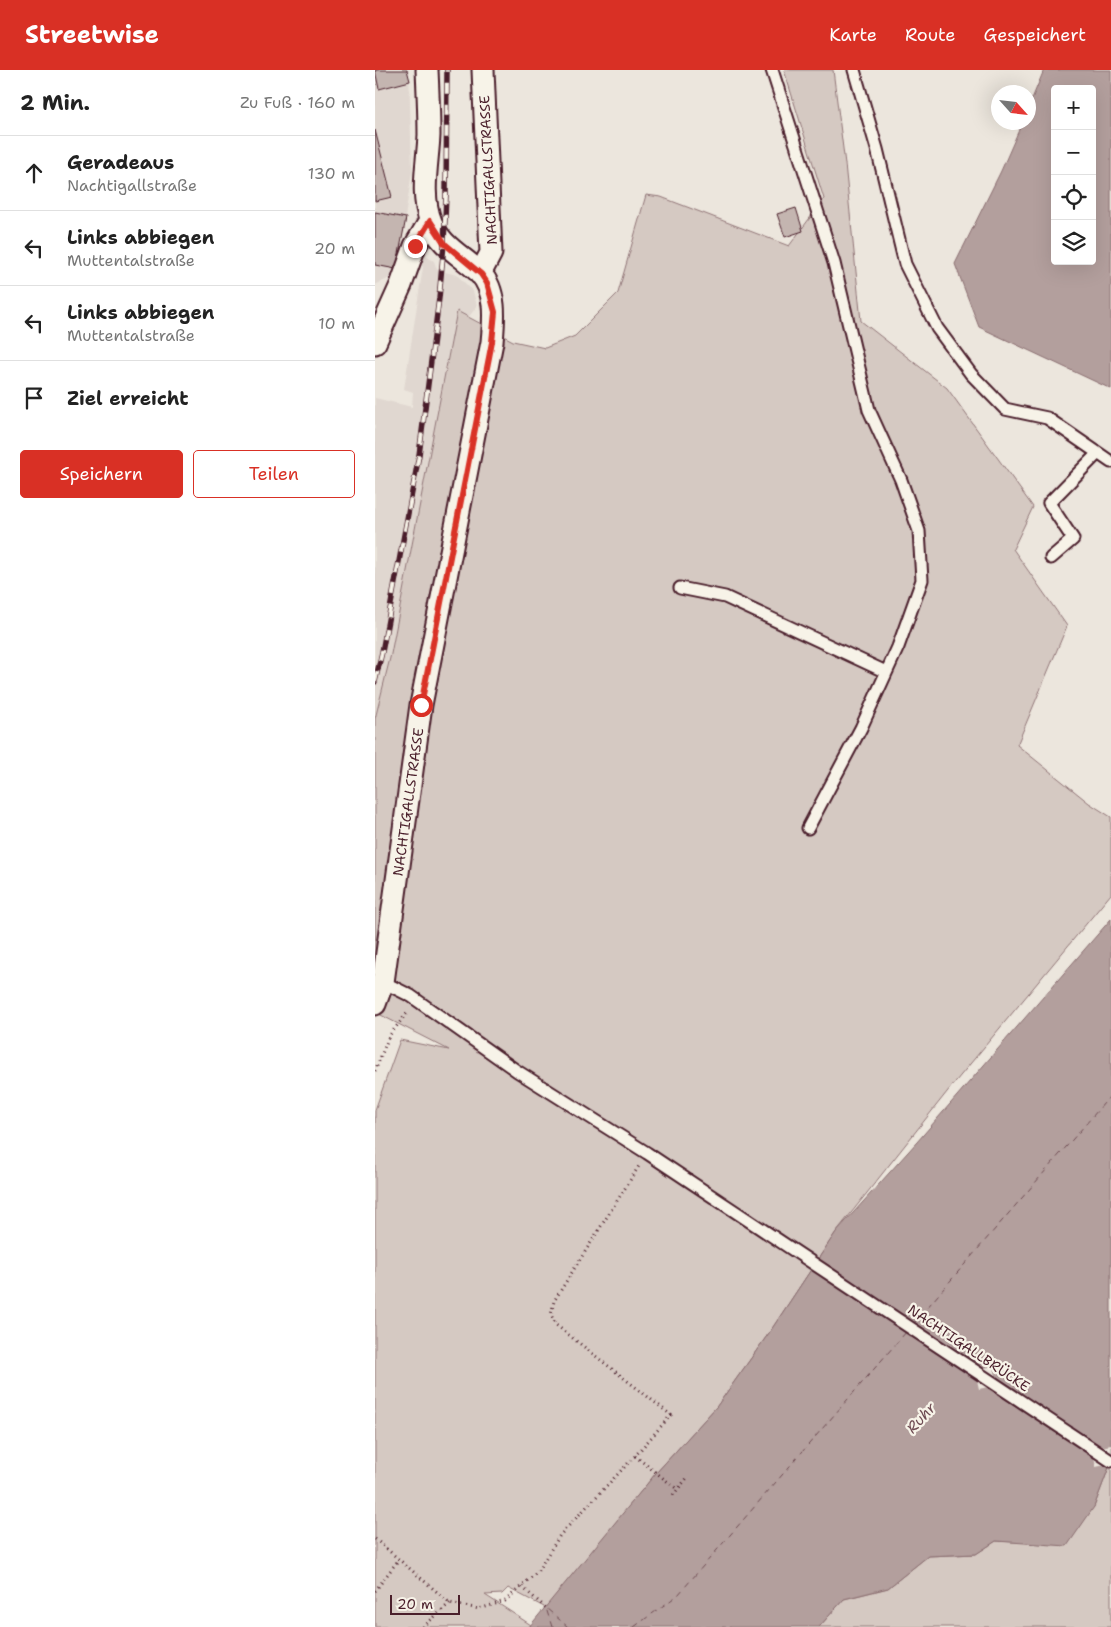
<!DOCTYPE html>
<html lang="de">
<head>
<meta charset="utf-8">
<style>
	body { margin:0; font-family:"Shantell Sans",sans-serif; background:#f6f6f6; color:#222 }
	.controls { position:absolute; right:15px; top:15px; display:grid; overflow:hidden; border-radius:5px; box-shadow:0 5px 20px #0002 }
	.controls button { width:45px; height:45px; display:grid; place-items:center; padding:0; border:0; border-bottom:1px solid #e0e0e0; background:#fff; color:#222; font:25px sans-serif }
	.compass { position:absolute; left:616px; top:15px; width:45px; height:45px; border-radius:50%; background:#fff; box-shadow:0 5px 20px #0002; rotate:117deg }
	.scale { position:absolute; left:15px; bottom:12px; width:70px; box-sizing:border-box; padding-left:5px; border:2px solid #4a1f2b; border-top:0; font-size:14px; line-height:18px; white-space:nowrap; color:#4a1f2b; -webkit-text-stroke:4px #f7f3e8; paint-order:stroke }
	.stop { position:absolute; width:15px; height:15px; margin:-11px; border:4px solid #d93025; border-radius:50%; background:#fff }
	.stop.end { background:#d93025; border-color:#fff; box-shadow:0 1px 5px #0008 }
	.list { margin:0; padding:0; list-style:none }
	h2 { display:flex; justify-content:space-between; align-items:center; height:65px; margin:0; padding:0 20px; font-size:21px }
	h2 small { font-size:16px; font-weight:400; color:#767676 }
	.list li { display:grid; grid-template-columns:32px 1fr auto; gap:15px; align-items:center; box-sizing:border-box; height:75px; padding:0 20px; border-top:1px solid #e0e0e0 }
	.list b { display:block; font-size:19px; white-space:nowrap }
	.list p { margin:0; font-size:16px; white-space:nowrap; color:#767676 }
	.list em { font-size:16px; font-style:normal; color:#767676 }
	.actions { display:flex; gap:10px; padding:15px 20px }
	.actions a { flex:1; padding:11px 0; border:1px solid #d93025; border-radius:5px; text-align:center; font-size:18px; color:#d93025 }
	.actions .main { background:#d93025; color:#fff }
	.icon { flex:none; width:28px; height:28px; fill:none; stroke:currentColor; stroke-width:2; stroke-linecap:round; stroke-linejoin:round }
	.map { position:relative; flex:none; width:736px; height:1557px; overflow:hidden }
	header { display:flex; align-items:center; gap:30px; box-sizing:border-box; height:70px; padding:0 25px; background:#d93025; color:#fff }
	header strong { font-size:24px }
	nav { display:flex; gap:28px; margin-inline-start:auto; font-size:18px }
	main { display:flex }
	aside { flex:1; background:#fff }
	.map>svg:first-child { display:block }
</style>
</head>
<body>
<header>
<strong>Streetwise</strong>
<nav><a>Karte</a><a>Route</a><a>Gespeichert</a></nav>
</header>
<main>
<aside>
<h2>2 Min.<small>Zu Fuß · 160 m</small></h2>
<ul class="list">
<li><svg class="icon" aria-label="ahead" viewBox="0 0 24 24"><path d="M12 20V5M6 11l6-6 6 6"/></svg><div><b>Geradeaus</b><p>Nachtigallstraße</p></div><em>130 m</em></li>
<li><svg class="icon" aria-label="left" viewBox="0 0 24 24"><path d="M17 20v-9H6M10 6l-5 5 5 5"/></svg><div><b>Links abbiegen</b><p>Muttentalstraße</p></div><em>20 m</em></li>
<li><svg class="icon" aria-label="left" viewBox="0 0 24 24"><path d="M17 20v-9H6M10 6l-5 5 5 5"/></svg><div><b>Links abbiegen</b><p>Muttentalstraße</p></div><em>10 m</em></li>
<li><svg class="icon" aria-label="arrive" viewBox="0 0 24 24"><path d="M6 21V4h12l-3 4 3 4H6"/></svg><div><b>Ziel erreicht</b></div></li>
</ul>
<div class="actions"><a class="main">Speichern</a><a>Teilen</a></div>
</aside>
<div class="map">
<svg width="736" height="1557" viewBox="0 0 736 1557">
	<rect width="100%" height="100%" fill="#ece6dd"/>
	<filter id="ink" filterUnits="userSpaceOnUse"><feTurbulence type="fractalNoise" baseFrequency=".02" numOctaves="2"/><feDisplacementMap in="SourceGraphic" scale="10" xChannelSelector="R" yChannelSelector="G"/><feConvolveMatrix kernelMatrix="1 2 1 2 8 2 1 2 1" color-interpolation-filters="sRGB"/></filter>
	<g filter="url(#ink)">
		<path fill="#e0d7d0" d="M0,0H34L37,102L21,205L0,215Z
			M49,185L59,191L62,200L82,205L98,221L102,236L76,271L16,584L0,649V328L37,337L38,322L29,319L48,197L44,192Z"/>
		<path fill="#d5c9c2" stroke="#907476" d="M409,0H458L470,94L486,251L572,318L658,437L638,479L692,556L642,675L714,733L736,747V824L576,1017L461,1162L394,1263L342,1336L281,1403L171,1538L133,1518L127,1524L110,1525L156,1555L154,1557H0V1040L25,970L74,980L0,942V649L16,584L82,241L138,271L170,278L200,266L243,223L271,125L286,127L414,176L449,129Z
			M736,1392V1557H444L469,1529L513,1518L553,1486L601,1484L621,1471L642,1472L719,1437Z"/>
		<path fill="#b39f9d" stroke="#896c6f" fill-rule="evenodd" d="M669,0H736V319L604,257L580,194L626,101L647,53L654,52V36ZM680,19H717V191H680Z
			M736,849V1392L719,1437L692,1476L621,1471L601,1484L553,1486L513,1518L469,1529L444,1557H154L281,1403L342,1336L394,1263L461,1162L542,1072Z"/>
		<path fill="#ece6dd" d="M441,1187L609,1298L619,1296L621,1307L726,1377L736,1375V1399L730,1395L721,1397L719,1388L613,1317L604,1319L602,1310L434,1198Z"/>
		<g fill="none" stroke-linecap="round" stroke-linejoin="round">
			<path stroke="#6f4c53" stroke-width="1" stroke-dasharray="6 5" stroke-linecap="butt" d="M538,1254L736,1025
				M177,1557L171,1538L193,1557
				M259,1557L303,1525L532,1261"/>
		</g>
		<path fill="#c4b5b0" stroke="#4a1f2b" d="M0,0H32L35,11L4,19Z
			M0,60L17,127L0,131Z
			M421,138L428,161L410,167L402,144Z
			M0,142L31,148L21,199L0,195Z"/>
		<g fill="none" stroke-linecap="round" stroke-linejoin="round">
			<defs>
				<path id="service" d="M397,0L459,193L494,340L526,410L544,461L547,510L523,577L486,658L433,758
					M479,0L502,79L530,194L562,258L596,304L630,339L672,348L736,392
					M676,488L698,469L674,433L722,384
					M305,518L350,527L511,602
					M8,912L36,926L142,1001L272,1083L736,1391"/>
				<path id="minor" d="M105,204L116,183L108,0
					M0,273L26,215L40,176L55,151
					M0,934L8,912L46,635L117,272C119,250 122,221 105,203C88,186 65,176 56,152C45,125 53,92 54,65C54,43 53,22 52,0"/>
			</defs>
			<use href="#service" stroke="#4a1f2b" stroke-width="15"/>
			<use href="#minor" stroke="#4a1f2b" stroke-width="25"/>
			<path stroke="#4a1f2b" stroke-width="3" stroke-dasharray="1 4" stroke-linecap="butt" d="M0,1001L14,966L32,943
				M260,1386L302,1419
				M298,1425L313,1407
				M0,1469L75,1533L104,1539L130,1531L162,1502L185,1465L260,1386L296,1345L181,1255L176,1245L179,1231L264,1096
				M147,1517L171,1538
				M0,1521L24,1489
				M48,1557L75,1533"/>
			<use href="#service" stroke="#f7f3e8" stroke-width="11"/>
			<use href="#minor" stroke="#f7f3e8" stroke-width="21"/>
			<defs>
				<path id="rail" d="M0,612L7,582L44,385L64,228L69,174L71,125L72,0"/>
			</defs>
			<use href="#rail" stroke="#4a1f2b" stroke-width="5.5"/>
			<use href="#rail" stroke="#f7f3e8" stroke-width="4" stroke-dasharray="11" stroke-linecap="butt"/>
		</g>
	</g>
	<g fill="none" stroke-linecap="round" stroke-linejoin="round" filter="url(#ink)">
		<path stroke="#d93025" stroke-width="6" d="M40,176L55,151L70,174L106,204L112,213L120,242L117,272L46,635"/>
	</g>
	<g text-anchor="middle" stroke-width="4.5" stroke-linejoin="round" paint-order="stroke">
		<g font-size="14" fill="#4a1f2b" stroke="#f7f3e8">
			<text transform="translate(113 100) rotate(-93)" y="5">NACHTIGALLSTRASSE</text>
			<text transform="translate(33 732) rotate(-82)" y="5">NACHTIGALLSTRASSE</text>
			<text transform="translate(594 1278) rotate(34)" y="5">NACHTIGALLBRÜCKE</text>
		</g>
		<g font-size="15" font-style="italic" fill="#6f4c53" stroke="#f7f3e8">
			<text transform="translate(546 1348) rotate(-48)" y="5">Ruhr</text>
		</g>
	</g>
</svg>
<div class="controls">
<button>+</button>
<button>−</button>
<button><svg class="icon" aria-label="locate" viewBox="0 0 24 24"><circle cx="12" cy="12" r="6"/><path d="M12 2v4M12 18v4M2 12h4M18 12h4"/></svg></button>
<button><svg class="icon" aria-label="layers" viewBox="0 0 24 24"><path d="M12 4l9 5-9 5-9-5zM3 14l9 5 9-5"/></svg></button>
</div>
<svg class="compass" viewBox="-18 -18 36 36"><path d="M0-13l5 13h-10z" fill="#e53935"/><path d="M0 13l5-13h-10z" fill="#767676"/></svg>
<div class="scale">20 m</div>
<div class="stop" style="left:46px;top:635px"></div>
<div class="stop end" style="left:40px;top:176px"></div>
</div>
</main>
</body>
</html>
